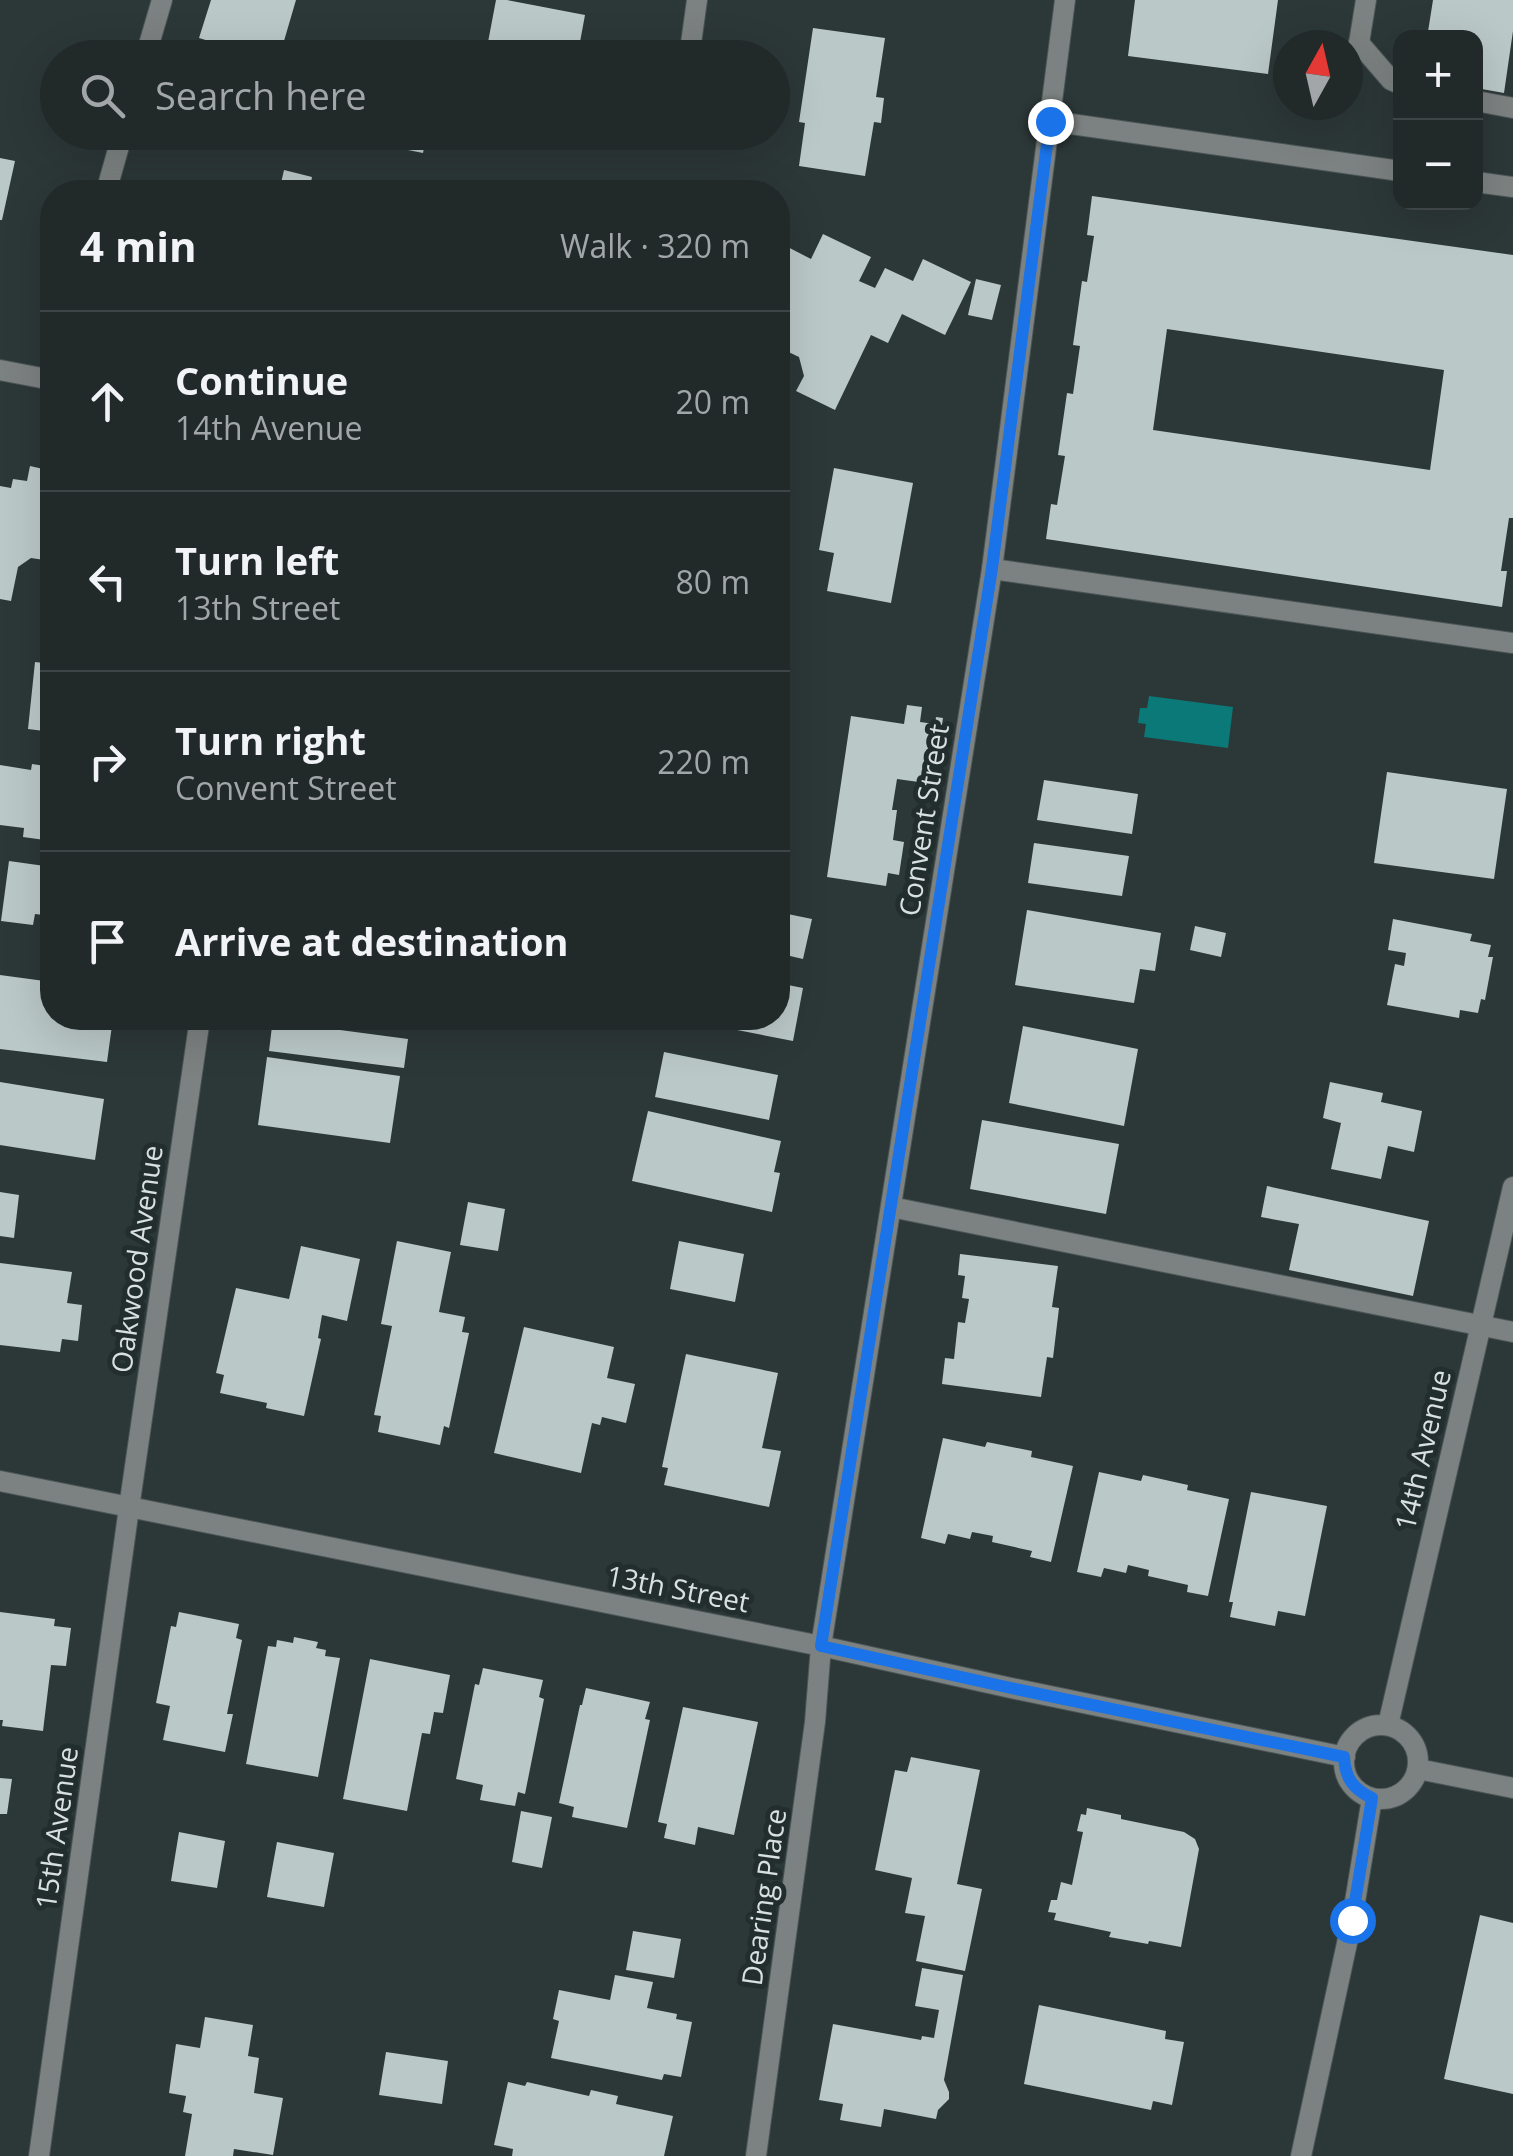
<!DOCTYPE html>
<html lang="en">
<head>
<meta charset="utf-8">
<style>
	body { margin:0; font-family:"Open Sans",sans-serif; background:#293131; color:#f1f3f6 }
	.controls { position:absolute; right:30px; top:30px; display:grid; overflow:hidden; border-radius:20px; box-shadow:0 10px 40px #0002 }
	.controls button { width:90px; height:90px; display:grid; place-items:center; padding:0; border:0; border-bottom:2px solid #3e4546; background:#212929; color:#f1f3f6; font:50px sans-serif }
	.compass { position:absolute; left:1273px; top:30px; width:90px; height:90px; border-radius:50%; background:#212929; box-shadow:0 10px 40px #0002; rotate:8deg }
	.stop { position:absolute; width:30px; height:30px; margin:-22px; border:8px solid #1a73e8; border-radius:50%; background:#fff }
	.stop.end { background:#1a73e8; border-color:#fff; box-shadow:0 2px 10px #0008 }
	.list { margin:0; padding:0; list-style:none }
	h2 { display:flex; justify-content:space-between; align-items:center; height:130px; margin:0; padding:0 40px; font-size:42px }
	h2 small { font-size:32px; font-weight:400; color:#a2a6a8 }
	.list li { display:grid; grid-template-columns:65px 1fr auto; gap:30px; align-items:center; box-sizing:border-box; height:180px; padding:0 40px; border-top:2px solid #3e4546 }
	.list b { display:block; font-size:38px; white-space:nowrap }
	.list p { margin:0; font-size:32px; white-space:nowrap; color:#a2a6a8 }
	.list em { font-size:32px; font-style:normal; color:#a2a6a8 }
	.icon { flex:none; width:55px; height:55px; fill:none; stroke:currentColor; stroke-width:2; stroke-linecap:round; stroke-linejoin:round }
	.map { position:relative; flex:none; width:1513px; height:2156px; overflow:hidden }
	.search { position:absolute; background:#212929; box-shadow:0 10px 40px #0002; left:40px; top:40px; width:750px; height:110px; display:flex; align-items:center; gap:25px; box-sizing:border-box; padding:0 35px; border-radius:55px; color:#a2a6a8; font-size:38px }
	.panel { position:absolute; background:#212929; box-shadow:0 10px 40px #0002; left:40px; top:180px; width:750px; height:850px; border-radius:40px }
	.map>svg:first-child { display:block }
</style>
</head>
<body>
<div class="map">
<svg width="1513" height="2156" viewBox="0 0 1513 2156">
	<rect width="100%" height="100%" fill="#2c3737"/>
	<path fill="#0c7979" d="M1149,696L1233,707L1228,748L1144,737L1146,724L1138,723L1140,708H1147Z"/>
	<path fill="#bbc8c8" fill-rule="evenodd" d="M211,0H296L279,58H264L199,38Z
		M496,0H507L585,15L580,42L587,44L584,58H485Z
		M1135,0H1278L1268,74L1128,56Z
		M1433,0H1513V31L1504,93L1476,88V38H1427Z
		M813,28L885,38L876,97L884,98L881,123L874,122L865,176L799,166L805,123L799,122Z
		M391,132H427L423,153L388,146Z
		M0,158L15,161L2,220H0Z
		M284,170L312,177L309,192H279Z
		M1092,196L1513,255V518H1509L1501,571H1507L1502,607L1046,539L1051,504L1057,505L1065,456L1058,455L1067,393L1073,394L1080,346L1073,345L1082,281L1087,282L1094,236L1087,235ZM1167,329L1444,370L1430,470L1153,430Z
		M823,234L871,257L859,281L875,288L885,268L913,281L923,259L971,282L945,335L902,314L888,343L871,335L835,410L796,391L804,376L799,357L778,347V242L811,259Z
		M976,279L1001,285L992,320L968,315Z
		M30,466L52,471V553L51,561L31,558L18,567L11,601L0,599V486L11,488L13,479L27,481Z
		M834,468L913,483L891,603L827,591L834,553L819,550Z
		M35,662L52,664V732L28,729Z
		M907,705L922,707L920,722L935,724L936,717L943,718L933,784L897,779L892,810H897L893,840L904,842L899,875L888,873L886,886L827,877L851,716L904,724Z
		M32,764L52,767V841L23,837L24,828L0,825V765L31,770Z
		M1387,772L1507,789L1494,879L1374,863Z
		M1044,780L1138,794L1132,834L1037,820Z
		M1034,843L1129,856L1122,896L1028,883Z
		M9,861L52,867V916L35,914L33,925L1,921Z
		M1027,910L1161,933L1155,971L1140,969L1134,1003L1015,985Z
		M778,912L812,919L803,959L790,956L789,960L778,957Z
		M1393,919L1472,934L1470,941L1491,945L1488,957H1493L1485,1000L1481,999L1478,1013L1460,1010L1459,1018L1387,1005L1395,964L1404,966L1406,953L1388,950Z
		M1195,926L1226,933L1221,957L1190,950Z
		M0,975L52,982V1018H113L107,1062L0,1049Z
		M778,983L803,988L793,1041L681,1019V1018H778Z
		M273,1018H327L325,1028L408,1039L404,1068L269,1051Z
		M1023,1026L1138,1049L1124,1126L1009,1103Z
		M664,1052L778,1075L769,1120L655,1097Z
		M267,1057L400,1076L390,1143L258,1125Z
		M0,1082L104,1099L95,1160L0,1145Z
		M1330,1082L1383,1093L1381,1102L1422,1111L1414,1152L1388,1146L1381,1179L1331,1169L1341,1123L1323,1118Z
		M648,1111L781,1141L774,1172L780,1173L772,1212L632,1181Z
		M982,1120L1119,1144L1106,1214L970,1189Z
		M1267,1186L1429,1221L1413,1296L1289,1270L1299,1224L1261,1217Z
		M0,1192L19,1195L14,1238L0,1236Z
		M468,1202L505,1209L498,1251L460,1245Z
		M397,1241L451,1252L439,1312L465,1317L462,1332L469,1333L449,1428L444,1426L440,1445L378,1432L381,1416L374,1415L392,1326L381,1324Z
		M679,1241L744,1254L735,1302L670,1289Z
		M301,1246L360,1259L347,1321L322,1315L318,1338L321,1339L304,1416L266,1408L267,1403L220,1393L224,1375L216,1373L236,1288L289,1299Z
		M960,1254L1058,1266L1052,1307L1059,1308L1053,1358L1047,1357L1041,1397L942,1384L945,1358L954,1359L958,1322L965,1323L969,1299L962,1298L965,1276L958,1275Z
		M0,1263L72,1272L67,1303L82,1305L78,1341L62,1339L60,1352L0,1345Z
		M524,1327L614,1347L607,1378L635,1384L626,1423L602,1417L600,1425L592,1423L581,1473L494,1453Z
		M686,1354L778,1373L762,1448L781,1451L769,1507L664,1485L668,1468L662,1467Z
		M943,1438L985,1447L987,1442L1032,1451L1031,1457L1073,1466L1051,1562L1030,1557L1032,1551L992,1542L993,1536L972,1532L970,1539L948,1534L945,1544L921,1538Z
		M1099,1472L1141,1481L1143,1475L1188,1485L1187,1490L1229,1499L1208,1596L1187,1592L1188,1585L1148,1576L1149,1570L1128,1565L1126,1573L1104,1568L1101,1577L1077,1572Z
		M1251,1492L1327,1506L1305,1616L1278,1611L1275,1626L1230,1617L1233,1602H1229Z
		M0,1612L55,1619L54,1626L71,1628L66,1666L51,1665L43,1731L2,1726L3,1720H0Z
		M179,1612L239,1624L236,1638L242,1640L227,1714H233L225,1752L163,1740L170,1706L156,1703L171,1626L176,1627Z
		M294,1637L318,1642L316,1648L326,1650L325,1656L340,1658L318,1777L246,1764L268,1646L276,1647L277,1640L293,1643Z
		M370,1659L450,1675L443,1713L434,1712L430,1734L422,1733L407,1811L343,1799Z
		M483,1668L543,1680L539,1697L544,1699L525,1794L518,1792L515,1806L480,1800L483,1785L456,1779L475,1684L479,1685Z
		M586,1688L650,1702L645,1719L650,1720L627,1828L572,1817L574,1807L559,1803L580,1705H582Z
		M683,1707L758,1722L734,1835L698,1827L695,1845L664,1838L667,1824L658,1822Z
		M911,1757L980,1770L957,1884L982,1889L965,1971L916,1961L925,1916L905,1913L912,1878L875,1870L895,1770L907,1772Z
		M0,1778L12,1779L7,1814H0Z
		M1087,1808L1121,1815V1819L1184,1832L1195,1839L1199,1849L1181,1947L1149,1941L1148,1944L1109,1937L1111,1932L1054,1920L1056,1913L1048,1912L1051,1900H1057L1061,1882L1072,1885L1083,1832L1077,1831L1081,1814L1086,1815Z
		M521,1811L552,1817L542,1868L512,1862Z
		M179,1832L225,1841L217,1888L171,1881Z
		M277,1842L334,1853L324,1907L267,1897Z
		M1480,1915L1513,1923V2094L1444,2079Z
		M633,1931L681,1939L674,1978L626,1970Z
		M922,1968L963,1975L944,2080L949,2092V2099L938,2110L936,2119L884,2109L881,2127L840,2120L843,2104L819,2100L833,2024L921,2040L922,2036L934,2038L939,2010L915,2006Z
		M615,1975L653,1982L647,2008L677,2014L676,2019L692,2022L681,2077L664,2074L662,2080L551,2058L559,2021L553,2019L559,1990L610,2000Z
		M1039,2005L1166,2031L1165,2039L1184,2042L1172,2105L1153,2101L1151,2110L1024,2084Z
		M205,2017L253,2025L248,2056L259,2058L254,2093L283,2098L273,2155L234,2149L233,2156H185L192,2114L183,2112L186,2096L169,2093L176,2044L200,2048Z
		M386,2052L448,2061L442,2104L379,2095Z
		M508,2082L525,2086L527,2082L589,2096L591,2090L618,2096L616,2104L673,2116L664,2156H512L513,2149L494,2145Z"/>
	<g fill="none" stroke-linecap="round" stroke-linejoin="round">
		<defs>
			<path id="service" d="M1359,43L1391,80L1400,84
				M1476,101L1513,108
				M1050,121L1400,171
				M1476,182L1513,187
				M992,569L1513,643
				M891,1207L1513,1332"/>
			<path id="minor" d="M1359,43L1366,0
				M145,58L162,0
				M689,58L697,0
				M106,192L123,132
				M0,370L52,380
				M0,1481L821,1646L1011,1688L1345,1757
				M1388,1725L1513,1187
				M1344 1762a37 37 0 1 1 74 0a37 37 0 1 1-74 0Z
				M1418,1769L1513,1788
				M39,2156L129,1508L200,1018
				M756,2156L815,1722L821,1646L992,569L1065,0
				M1301,2156L1352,1920L1372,1798"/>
		</defs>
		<use href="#service" stroke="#4b5555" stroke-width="22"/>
		<use href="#minor" stroke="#4b5555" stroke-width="22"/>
		<use href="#service" stroke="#7c8281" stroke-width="20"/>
		<use href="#minor" stroke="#7c8281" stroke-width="20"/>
	</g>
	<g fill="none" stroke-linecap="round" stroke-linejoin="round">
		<path stroke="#1a73e8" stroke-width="12" d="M1050,121L992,568L821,1646L1011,1688L1344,1757C1345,1778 1353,1789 1372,1798L1352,1920"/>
	</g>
	<g text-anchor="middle" stroke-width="10" stroke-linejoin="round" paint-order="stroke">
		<g font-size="28" fill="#d9e0e0" stroke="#222d2d">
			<text transform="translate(924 820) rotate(-81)" y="10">Convent Street</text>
			<text transform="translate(137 1259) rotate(-82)" y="10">Oakwood Avenue</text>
			<text transform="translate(1423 1450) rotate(-77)" y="10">14th Avenue</text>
			<text transform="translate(678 1589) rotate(11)" y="10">13th Street</text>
			<text transform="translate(57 1828) rotate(-82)" y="10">15th Avenue</text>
			<text transform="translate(764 1897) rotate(-82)" y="10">Dearing Place</text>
		</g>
	</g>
</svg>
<div class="controls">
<button>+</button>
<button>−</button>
</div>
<svg class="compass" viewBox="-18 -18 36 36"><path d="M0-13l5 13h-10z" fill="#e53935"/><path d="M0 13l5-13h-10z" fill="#a2a6a8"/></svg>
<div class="stop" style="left:1352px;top:1920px"></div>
<div class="stop end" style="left:1050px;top:121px"></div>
<div class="search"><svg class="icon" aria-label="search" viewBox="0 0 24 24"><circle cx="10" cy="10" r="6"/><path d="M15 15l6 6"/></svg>Search here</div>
<section class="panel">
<h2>4 min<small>Walk · 320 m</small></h2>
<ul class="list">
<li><svg class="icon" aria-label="ahead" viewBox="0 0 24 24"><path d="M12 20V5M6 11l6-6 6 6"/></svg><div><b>Continue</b><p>14th Avenue</p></div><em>20 m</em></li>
<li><svg class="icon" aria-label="left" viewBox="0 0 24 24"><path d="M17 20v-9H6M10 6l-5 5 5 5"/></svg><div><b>Turn left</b><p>13th Street</p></div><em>80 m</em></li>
<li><svg class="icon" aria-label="right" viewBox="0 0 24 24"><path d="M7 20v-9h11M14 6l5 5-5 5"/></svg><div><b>Turn right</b><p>Convent Street</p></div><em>220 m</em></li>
<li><svg class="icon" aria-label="arrive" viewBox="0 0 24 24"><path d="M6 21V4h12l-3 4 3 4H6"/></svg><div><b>Arrive at destination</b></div></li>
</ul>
</section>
</div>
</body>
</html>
